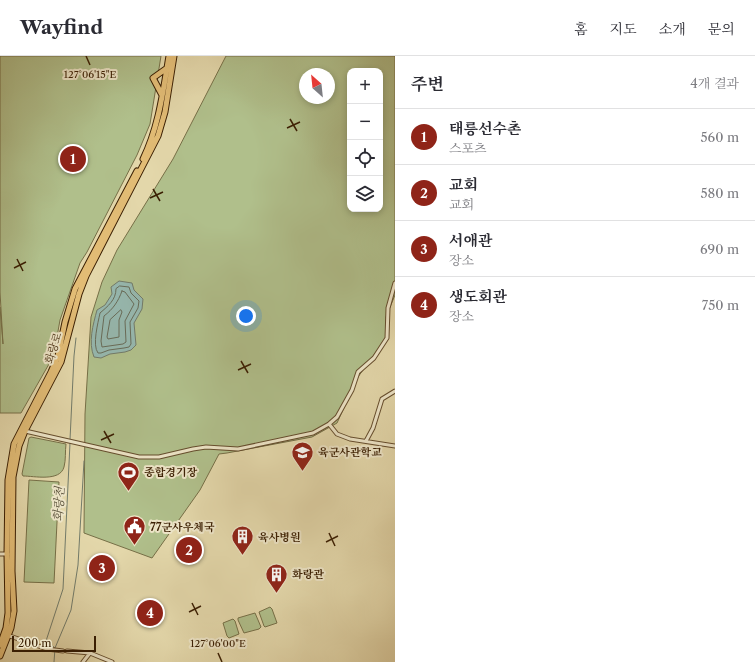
<!DOCTYPE html>
<html lang="ko">
<head>
<meta charset="utf-8">
<style>
	body { margin:0; font-family:"Libre Caslon Text","Noto Serif KR",serif; background:#f7f7f7; color:#2b2b33 }
	.controls { position:absolute; right:12px; top:12px; display:grid; overflow:hidden; border-radius:8px; box-shadow:0 2px 6px #0003 }
	.controls button { width:36px; height:36px; display:grid; place-items:center; padding:0; border:0; border-bottom:1px solid #e1e1e2; background:#fff; color:#2b2b33; font:20px sans-serif }
	.compass { position:absolute; left:299px; top:12px; width:36px; height:36px; border-radius:50%; background:#fff; box-shadow:0 2px 6px #0003; rotate:333deg }
	.scale { position:absolute; left:12px; bottom:10px; width:84px; box-sizing:border-box; padding-left:4px; border:2px solid #3b1f03; border-top:0; font-size:11px; line-height:14px; white-space:nowrap; color:#3b1f03; -webkit-text-stroke:3px #ede5c8; paint-order:stroke }
	.you { position:absolute; left:246px; top:260px; width:14px; height:14px; margin:-10px; border:3px solid #fff; border-radius:50%; background:#1a73e8; box-shadow:0 0 0 6px #1a73e833 }
	.badge { display:grid; place-items:center; width:26px; height:26px; border-radius:50%; background:#8f2418; color:#fff; font-size:13px; font-weight:700 }
	.pin { position:absolute; translate:-50% -50%; border:2px solid #fff; box-shadow:0 1px 4px #0006 }
	.list { margin:0; padding:0; list-style:none }
	h2 { display:flex; justify-content:space-between; align-items:center; height:52px; margin:0; padding:0 16px; font-size:17px }
	h2 small { font-size:13px; font-weight:400; color:#7c7c81 }
	.list li { display:grid; grid-template-columns:26px 1fr auto; gap:12px; align-items:center; box-sizing:border-box; height:56px; padding:0 16px; border-top:1px solid #e1e1e2 }
	.list b { display:block; font-size:15px; white-space:nowrap }
	.list p { margin:0; font-size:13px; white-space:nowrap; color:#7c7c81 }
	.list em { font-size:13px; font-style:normal; color:#7c7c81 }
	.icon { flex:none; width:22px; height:22px; fill:none; stroke:currentColor; stroke-width:2; stroke-linecap:round; stroke-linejoin:round }
	.map { position:relative; flex:none; width:395px; height:606px; overflow:hidden }
	header { display:flex; align-items:center; gap:24px; box-sizing:border-box; height:56px; padding:0 20px; background:#fff; border-bottom:1px solid #e1e1e2 }
	header strong { font-size:19px }
	nav { display:flex; gap:22px; margin-inline-start:auto; font-size:14px }
	main { display:flex }
	aside { flex:1; background:#fff }
	.map>svg:first-child { display:block }
</style>
</head>
<body>
<header>
<strong>Wayfind</strong>
<nav><a>홈</a><a>지도</a><a>소개</a><a>문의</a></nav>
</header>
<main>
<div class="map">
<svg width="395" height="606" viewBox="0 0 395 606">
	<rect width="100%" height="100%" fill="#e3d7aa"/>
	<filter id="stains"><feTurbulence type="fractalNoise" baseFrequency=".005" numOctaves="4"/><feColorMatrix values="0 0 0 0 .2 0 0 0 0 .09 0 0 0 0 .02 0 0 0 .5 -.17"/></filter>
	<radialGradient id="worn" r=".72"><stop offset=".6" stop-color="#630" stop-opacity="0"/><stop offset="1" stop-color="#630" stop-opacity=".3"/></radialGradient>
	<path fill="#b0bf8b" stroke="#766f47" fill-rule="evenodd" d="M0,0H161L150,68L137,99L87,196L80,207L60,264L55,292L49,308L21,357H0V251L3,288L0,236Z
		M226,0H395V239L386,261V282L358,321L337,367L312,381L227,397L219,398L200,434L152,502L84,477L85,358L91,261L102,226L117,194L173,103ZM350,15H380V153H350ZM305,18H329V42H305Z
		M31,381L66,388C65,395 66,404 64,411C60,426 34,420 23,420L22,418L29,382Z
		M29,424L59,426L54,527L24,526Z
		M270,551L272,553L277,567L265,571L264,570L259,556Z
		M255,557L261,571L259,573L244,577L238,564V562Z
		M233,563L235,565L239,578L229,582L227,580L223,567Z"/>
	<path fill="#96b8af" stroke="#727b6a" d="M119,225L132,227L134,234L143,243L142,253L134,267L136,289L131,294L125,296L110,298L101,302L94,301C88,286 93,269 97,254L105,249L112,238L111,231Z"/>
	<g fill="none" stroke-linecap="round" stroke-linejoin="round">
		<path stroke="#686c59" stroke-width="1" d="M120,230L129,231L131,237L139,245L138,252L130,266L131,288L129,291L124,292L109,294L101,297H98C92,289 98,267 100,257C108,250 116,244 116,233Z
			M122,235L125,236L134,248L125,265L126,286L123,288L102,291L101,285L104,260C113,253 118,246 122,235Z
			M121,254L122,256L119,264V281L108,283L107,281L110,264Z"/>
		<path stroke="#727b6a" stroke-width="1" d="M70,384L74,300L76,282
			M55,592L71,554L78,509L84,405
			M54,606L55,592L46,585L63,533L70,387"/>
		<defs>
			<path id="minor" d="M329,368L337,378L350,383L395,390
				M25,375L139,401H159L193,393L206,391L238,393L313,377L329,368L337,361L352,334L358,316L374,302L387,282L388,252L395,227
				M366,385L373,372L382,343L395,335
				M0,498H8
				M7,579L47,593L63,595
				M67,595L90,597
				M83,606L90,597L112,606"/>
			<path id="primary" d="M162,39L153,22L167,12
				M143,103C159,70 163,35 169,0
				M0,589L6,572L8,557L7,498L8,424L14,388L51,316L58,300L65,266L75,233L137,115
				M0,600L11,572L14,555L12,515L13,421L19,390L25,375L61,306L79,238L86,220L158,80L165,56L174,0"/>
		</defs>
		<use href="#minor" stroke="#654d2d" stroke-width="5"/>
		<use href="#primary" stroke="#3b1f03" stroke-width="7"/>
		<use href="#minor" stroke="#ede5c8" stroke-width="3"/>
		<use href="#primary" stroke="#e2bc75" stroke-width="5"/>
	</g>
	<path fill="none" stroke="#3b1f03" stroke-width="1.5" d="M86,0L90,9M290,63L297,75M287,72L300,66M153,133L160,145M150,142L163,136M17,203L23,215M14,212L26,206M241,305L248,317M238,314L251,308M104,375L111,387M101,384L114,378M329,477L335,490M326,486L338,480M192,547L198,559M189,556L201,550M218,597L222,606"/>
	<defs>
		<symbol id="university-pin" viewBox="-11 -11 22 30"><path d="M0 17L-7.5 6A9.5 9.5 0 1 1 7.5 6Z" fill="#8f2418" stroke="#ede5c8"/><path d="M0-5L7-2L0 1L-7-2ZM-4 1L0 2.5L4 1V4Q0 6-4 4Z" fill="#fff"/></symbol>
		<symbol id="stadium-pin" viewBox="-11 -11 22 30"><path d="M0 17L-7.5 6A9.5 9.5 0 1 1 7.5 6Z" fill="#8f2418" stroke="#ede5c8"/><path d="M0-5a6.5 5 0 1 0 0 10a6.5 5 0 1 0 0-10ZM-3.5-1.8h7v3.6h-7Z" fill="#fff"/></symbol>
		<symbol id="civic-pin" viewBox="-11 -11 22 30"><path d="M0 17L-7.5 6A9.5 9.5 0 1 1 7.5 6Z" fill="#8f2418" stroke="#ede5c8"/><path d="M-.6-6.5H3V-4.5H.6V-3L4-1V1h2V6H-6V1h2V-1L-.6-3ZM-1.2 2.5V6h2.4V2.5Z" fill="#fff"/></symbol>
		<symbol id="building-pin" viewBox="-11 -11 22 30"><path d="M0 17L-7.5 6A9.5 9.5 0 1 1 7.5 6Z" fill="#8f2418" stroke="#ede5c8"/><path d="M-4-6H4V6H1V3H-1V6H-4ZM-2.5-4.3h1.7v1.8h-1.7ZM.8-4.3h1.7v1.8H.8ZM-2.5-1h1.7V.8h-1.7ZM.8-1h1.7V.8H.8Z" fill="#fff"/></symbol>
	</defs>
	<g fill-rule="evenodd">
		<use href="#university-pin" x="290" y="384" width="25" height="34"/>
		<use href="#stadium-pin" x="116" y="404" width="25" height="34"/>
		<use href="#civic-pin" x="122" y="458" width="25" height="34"/>
		<use href="#building-pin" x="230" y="468" width="25" height="34"/>
		<use href="#building-pin" x="264" y="506" width="25" height="34"/>
	</g>
	<g text-anchor="middle" stroke-width="4" stroke-linejoin="round" paint-order="stroke">
		<g font-size="11" fill="#3b1f03" stroke="#ede5c8">
			<text transform="translate(53 292) rotate(-73)" y="4">화랑로</text>
		</g>
		<g font-size="11" font-weight="bold" fill="#3b1f03" stroke="#ede5c8" text-anchor="start">
			<text x="318" y="400">육군사관학교</text>
			<text x="144" y="420">종합경기장</text>
			<text x="150" y="475">77군사우체국</text>
			<text x="258" y="485">육사병원</text>
			<text x="292" y="522">화랑관</text>
		</g>
		<g font-size="12" font-style="italic" fill="#564d37" stroke="#ede5c8">
			<text transform="translate(59 448) rotate(-87)" y="4">화랑천</text>
		</g>
	</g>
	<g font-size="10" text-anchor="middle" fill="#3b1f03" stroke="#ede5c8" stroke-width="4" stroke-linejoin="round" paint-order="stroke">
		<text x="90" y="22">127°06'15"E</text>
		<text x="218" y="591">127°06'00"E</text>
	</g>
	<rect width="100%" height="100%" filter="url(#stains)"/>
	<rect width="100%" height="100%" fill="url(#worn)"/>
</svg>
<div class="controls">
<button>+</button>
<button>−</button>
<button><svg class="icon" aria-label="locate" viewBox="0 0 24 24"><circle cx="12" cy="12" r="6"/><path d="M12 2v4M12 18v4M2 12h4M18 12h4"/></svg></button>
<button><svg class="icon" aria-label="layers" viewBox="0 0 24 24"><path d="M12 4l9 5-9 5-9-5zM3 14l9 5 9-5"/></svg></button>
</div>
<svg class="compass" viewBox="-18 -18 36 36"><path d="M0-13l5 13h-10z" fill="#e53935"/><path d="M0 13l5-13h-10z" fill="#7c7c81"/></svg>
<div class="scale">200 m</div>
<div class="you"></div>
<div class="pin badge" style="left:73px;top:103px">1</div>
<div class="pin badge" style="left:189px;top:494px">2</div>
<div class="pin badge" style="left:102px;top:512px">3</div>
<div class="pin badge" style="left:150px;top:557px">4</div>
</div>
<aside>
<h2>주변<small>4개 결과</small></h2>
<ul class="list">
<li><span class="badge">1</span><div><b>태릉선수촌</b><p>스포츠</p></div><em>560 m</em></li>
<li><span class="badge">2</span><div><b>교회</b><p>교회</p></div><em>580 m</em></li>
<li><span class="badge">3</span><div><b>서애관</b><p>장소</p></div><em>690 m</em></li>
<li><span class="badge">4</span><div><b>생도회관</b><p>장소</p></div><em>750 m</em></li>
</ul>
</aside>
</main>
</body>
</html>
